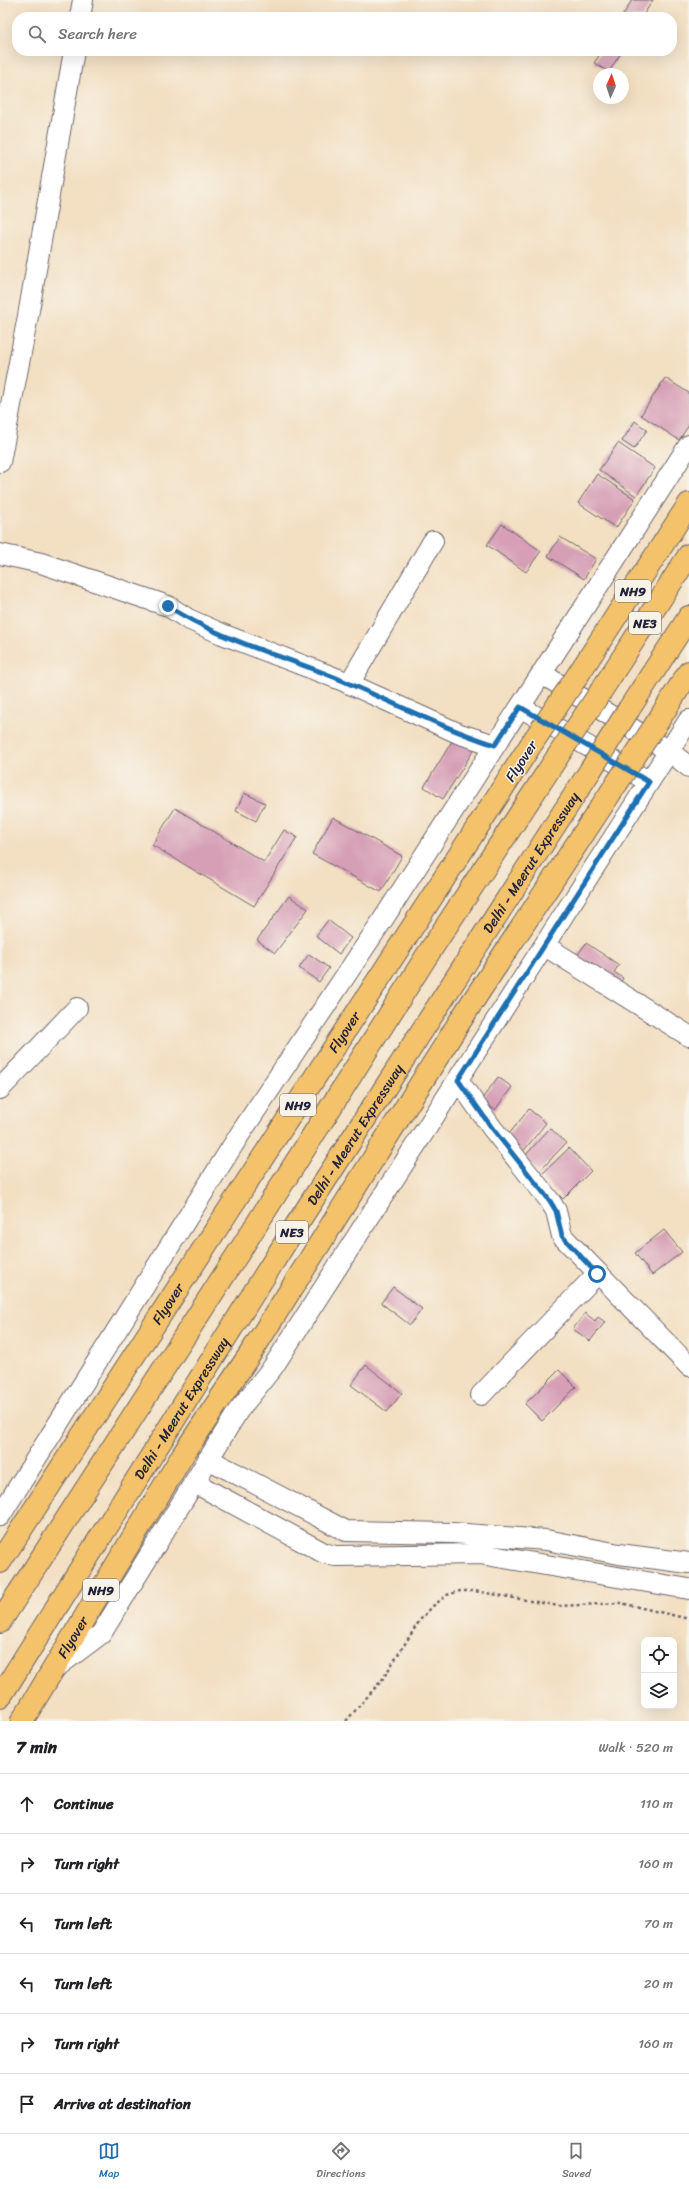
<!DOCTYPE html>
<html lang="en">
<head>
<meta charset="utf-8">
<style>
	body { margin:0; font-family:Sriracha,sans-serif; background:#f6f6f6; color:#202124 }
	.controls { position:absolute; right:12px; bottom:12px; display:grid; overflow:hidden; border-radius:8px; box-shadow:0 4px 16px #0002 }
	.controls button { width:36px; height:36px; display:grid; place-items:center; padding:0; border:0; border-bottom:1px solid #e0e0e0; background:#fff; color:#202124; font:20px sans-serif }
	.compass { position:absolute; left:593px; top:68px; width:36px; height:36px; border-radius:50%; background:#fff; box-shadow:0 4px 16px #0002; rotate:3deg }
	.stop { position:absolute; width:12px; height:12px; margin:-9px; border:3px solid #1f6fb2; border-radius:50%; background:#fff }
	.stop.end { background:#1f6fb2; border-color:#fff; box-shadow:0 1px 4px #0008 }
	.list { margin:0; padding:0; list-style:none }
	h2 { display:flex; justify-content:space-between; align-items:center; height:52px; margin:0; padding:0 16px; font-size:17px }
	h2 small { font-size:13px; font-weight:400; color:#757577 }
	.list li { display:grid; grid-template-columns:26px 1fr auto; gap:12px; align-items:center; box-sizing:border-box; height:60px; padding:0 16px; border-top:1px solid #e0e0e0 }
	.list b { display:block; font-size:15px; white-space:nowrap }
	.list em { font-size:13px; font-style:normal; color:#757577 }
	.icon { flex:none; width:22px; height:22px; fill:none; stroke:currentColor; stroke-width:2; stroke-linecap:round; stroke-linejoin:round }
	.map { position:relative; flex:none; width:689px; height:1721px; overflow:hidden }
	.search { position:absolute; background:#fff; box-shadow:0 4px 16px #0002; left:12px; right:12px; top:12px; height:44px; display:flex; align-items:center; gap:10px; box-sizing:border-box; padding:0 14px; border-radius:16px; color:#757577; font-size:15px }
	.sheet { height:412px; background:#fff }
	nav { display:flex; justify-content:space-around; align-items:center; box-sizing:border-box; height:56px; border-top:1px solid #e0e0e0; background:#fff; font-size:11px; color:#757577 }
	nav a { display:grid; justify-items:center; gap:2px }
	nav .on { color:#1f6fb2 }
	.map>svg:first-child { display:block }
</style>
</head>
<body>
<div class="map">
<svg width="689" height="1721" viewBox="0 0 689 1721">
	<rect width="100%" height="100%" fill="#f7f3e8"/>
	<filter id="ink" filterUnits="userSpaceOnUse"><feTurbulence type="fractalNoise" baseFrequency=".025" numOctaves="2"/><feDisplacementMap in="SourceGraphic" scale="8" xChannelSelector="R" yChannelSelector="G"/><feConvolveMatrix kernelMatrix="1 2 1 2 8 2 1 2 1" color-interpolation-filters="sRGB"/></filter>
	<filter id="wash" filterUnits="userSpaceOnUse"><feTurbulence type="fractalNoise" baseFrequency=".012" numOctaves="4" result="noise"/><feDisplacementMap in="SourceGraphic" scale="16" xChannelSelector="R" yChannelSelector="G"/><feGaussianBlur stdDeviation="0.9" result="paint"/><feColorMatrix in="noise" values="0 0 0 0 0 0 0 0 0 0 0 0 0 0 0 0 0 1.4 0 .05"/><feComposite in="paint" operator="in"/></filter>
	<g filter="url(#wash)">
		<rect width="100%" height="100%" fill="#f3dfc2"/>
		<g id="blocks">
			<path fill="#d69fb6" d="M632,0H653L642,17H622Z
				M602,51H622L609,72L594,63Z
				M665,378L689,393V425L679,440L641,415Z
				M635,421L647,430L634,449L622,441Z
				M618,443L655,468L636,496L599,470Z
				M597,474L635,499L616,528L578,503Z
				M502,524L541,551L526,572L487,545Z
				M560,537L596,559L584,579L548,556Z
				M457,733L477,745L443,799L424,787Z
				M244,793L265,803L256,821L236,811Z
				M175,808L264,862L284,830L297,837L254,906L152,845Z
				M333,817L402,856L381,892L312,854Z
				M289,896L308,909L275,953L257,940Z
				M328,920L351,938L339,954L316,936Z
				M586,943L619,965L614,972L623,978L617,989L574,960Z
				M309,954L329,968L319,982L299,968Z
				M498,1077L512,1087L495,1110L481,1100Z
				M529,1109L546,1123L522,1153L505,1139Z
				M550,1128L566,1143L539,1172L523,1158Z
				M569,1148L591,1171L563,1199L540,1176Z
				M664,1230L682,1252L652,1275L635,1253Z
				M393,1287L422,1309L410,1325L381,1303Z
				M585,1313L595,1321L598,1317L605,1322L590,1341L573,1329Z
				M366,1365L402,1393L387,1412L351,1385Z
				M559,1370L576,1387L542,1421L525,1404Z"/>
		</g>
	</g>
	<g filter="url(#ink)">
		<use href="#blocks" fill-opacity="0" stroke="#6b646a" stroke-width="1"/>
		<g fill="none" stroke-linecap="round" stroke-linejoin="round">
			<defs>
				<path id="minor" d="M80,17L83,0
					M0,462L28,316L74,51
					M0,554L41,563L168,606L188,619L222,634L341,680L460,734L495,745
					M542,674L669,751L689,767
					M349,684L433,541
					M520,707L641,777
					M545,946L689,1036
					M458,1080L492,1128L550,1201L556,1211L562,1236L689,1366
					M0,1089L77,1008
					M481,1395L597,1274
					M208,1459L346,1531L453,1533L546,1540L619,1554L689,1563
					M195,1483L324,1553L335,1556L480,1554L689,1589
					M0,1516L240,1134L382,921L689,445
					M54,1669L101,1634L238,1411L273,1367L689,720"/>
				<g id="highway">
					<path d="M576,678L689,504"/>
					<path d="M601,691L689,555"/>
					<path d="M629,709L689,617"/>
					<path d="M656,724L689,672"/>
					<path id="s1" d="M0,1562L532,743"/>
					<path d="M0,1622L239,1252L426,957L556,759"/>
					<path id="s2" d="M0,1697L297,1224L590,771"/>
					<path id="s3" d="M22,1721L184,1453L252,1351L469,1007L617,783"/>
				</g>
			</defs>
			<use href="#minor" stroke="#6b646a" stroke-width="22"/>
			<use href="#highway" stroke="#6b646a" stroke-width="24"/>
			<path stroke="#6b646a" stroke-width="2.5" stroke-dasharray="3 3" stroke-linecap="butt" d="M346,1721L382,1680L420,1620L433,1606L447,1595L460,1591H475L559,1606L621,1603L689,1619"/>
			<use href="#minor" stroke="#fff" stroke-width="20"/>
			<use href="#highway" stroke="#f3c26a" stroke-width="22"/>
			<defs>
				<path id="highway-bridge" d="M532,743L576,678
					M556,759L601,691
					M590,771L629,709
					M617,783L656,724"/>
			</defs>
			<use href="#highway-bridge" stroke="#6b646a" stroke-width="24" stroke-linecap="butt"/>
			<use href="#highway-bridge" stroke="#f3c26a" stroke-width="22"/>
		</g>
	</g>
	<g fill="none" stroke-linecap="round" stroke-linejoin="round" filter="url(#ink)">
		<path stroke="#1f6fb2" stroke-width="5" d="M168,606C221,641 284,656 341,680C392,702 442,728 495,745L520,707L649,782L458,1080L492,1128L550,1201L556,1211L562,1236L597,1274"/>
	</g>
	<g text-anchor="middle" stroke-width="3" stroke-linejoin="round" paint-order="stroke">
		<g fill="#f7f3e8" stroke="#62616f" stroke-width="1">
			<rect x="615" y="580" width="36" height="22" rx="3"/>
			<rect x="629" y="612" width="32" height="22" rx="3"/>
			<rect x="280" y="1094" width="36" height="22" rx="3"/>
			<rect x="276" y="1221" width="32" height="22" rx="3"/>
			<rect x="83" y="1579" width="36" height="22" rx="3"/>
		</g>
		<g font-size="13" font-weight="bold" fill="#22223b">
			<text x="633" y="596">NH9</text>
			<text x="645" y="628">NE3</text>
			<text x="298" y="1110">NH9</text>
			<text x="292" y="1237">NE3</text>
			<text x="101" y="1595">NH9</text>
		</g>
		<g font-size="14" fill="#22223b" stroke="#f7f3e8">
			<text transform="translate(521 761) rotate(-57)" y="5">Flyover</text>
			<text dy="5" stroke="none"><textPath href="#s2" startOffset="989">Delhi - Meerut Expressway</textPath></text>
			<text dy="5" stroke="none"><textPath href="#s1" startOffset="632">Flyover</textPath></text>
			<text dy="5" stroke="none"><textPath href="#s2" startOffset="665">Delhi - Meerut Expressway</textPath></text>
			<text dy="5" stroke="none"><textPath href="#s1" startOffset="308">Flyover</textPath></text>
			<text dy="5" stroke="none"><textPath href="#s2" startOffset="341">Delhi - Meerut Expressway</textPath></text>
			<text dy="5" stroke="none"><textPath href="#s3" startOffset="98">Flyover</textPath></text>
		</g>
	</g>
</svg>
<div class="controls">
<button><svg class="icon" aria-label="locate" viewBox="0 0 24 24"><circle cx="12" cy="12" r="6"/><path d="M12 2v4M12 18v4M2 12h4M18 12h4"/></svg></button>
<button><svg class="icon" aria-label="layers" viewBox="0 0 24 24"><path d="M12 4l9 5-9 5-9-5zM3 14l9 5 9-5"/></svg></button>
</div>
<svg class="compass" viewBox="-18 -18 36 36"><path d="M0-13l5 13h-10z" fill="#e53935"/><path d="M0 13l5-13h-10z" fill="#757577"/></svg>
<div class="stop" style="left:597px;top:1274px"></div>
<div class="stop end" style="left:168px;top:606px"></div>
<div class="search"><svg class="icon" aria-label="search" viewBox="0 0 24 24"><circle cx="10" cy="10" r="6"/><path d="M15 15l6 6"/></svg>Search here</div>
</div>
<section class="sheet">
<h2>7 min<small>Walk · 520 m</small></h2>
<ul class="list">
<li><svg class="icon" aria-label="ahead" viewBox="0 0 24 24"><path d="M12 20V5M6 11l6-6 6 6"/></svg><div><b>Continue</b></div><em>110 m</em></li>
<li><svg class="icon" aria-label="right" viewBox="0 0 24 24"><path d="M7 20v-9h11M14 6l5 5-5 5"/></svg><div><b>Turn right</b></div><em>160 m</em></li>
<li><svg class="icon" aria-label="left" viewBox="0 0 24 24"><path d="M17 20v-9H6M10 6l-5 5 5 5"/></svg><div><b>Turn left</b></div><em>70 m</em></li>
<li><svg class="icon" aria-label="left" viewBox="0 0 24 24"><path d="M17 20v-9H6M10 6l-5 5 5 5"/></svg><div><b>Turn left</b></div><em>20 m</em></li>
<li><svg class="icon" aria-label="right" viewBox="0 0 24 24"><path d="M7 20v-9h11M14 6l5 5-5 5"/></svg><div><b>Turn right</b></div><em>160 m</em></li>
<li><svg class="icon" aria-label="arrive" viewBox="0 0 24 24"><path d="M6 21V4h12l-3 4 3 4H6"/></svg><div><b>Arrive at destination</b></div></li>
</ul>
</section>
<nav>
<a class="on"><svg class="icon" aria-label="map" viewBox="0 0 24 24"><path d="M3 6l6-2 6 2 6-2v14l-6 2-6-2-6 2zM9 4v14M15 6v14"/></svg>Map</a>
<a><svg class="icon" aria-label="directions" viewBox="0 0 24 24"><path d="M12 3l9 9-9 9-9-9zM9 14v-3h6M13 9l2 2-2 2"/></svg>Directions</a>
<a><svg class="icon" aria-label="saved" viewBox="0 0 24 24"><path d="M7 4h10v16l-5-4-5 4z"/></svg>Saved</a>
</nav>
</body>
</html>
